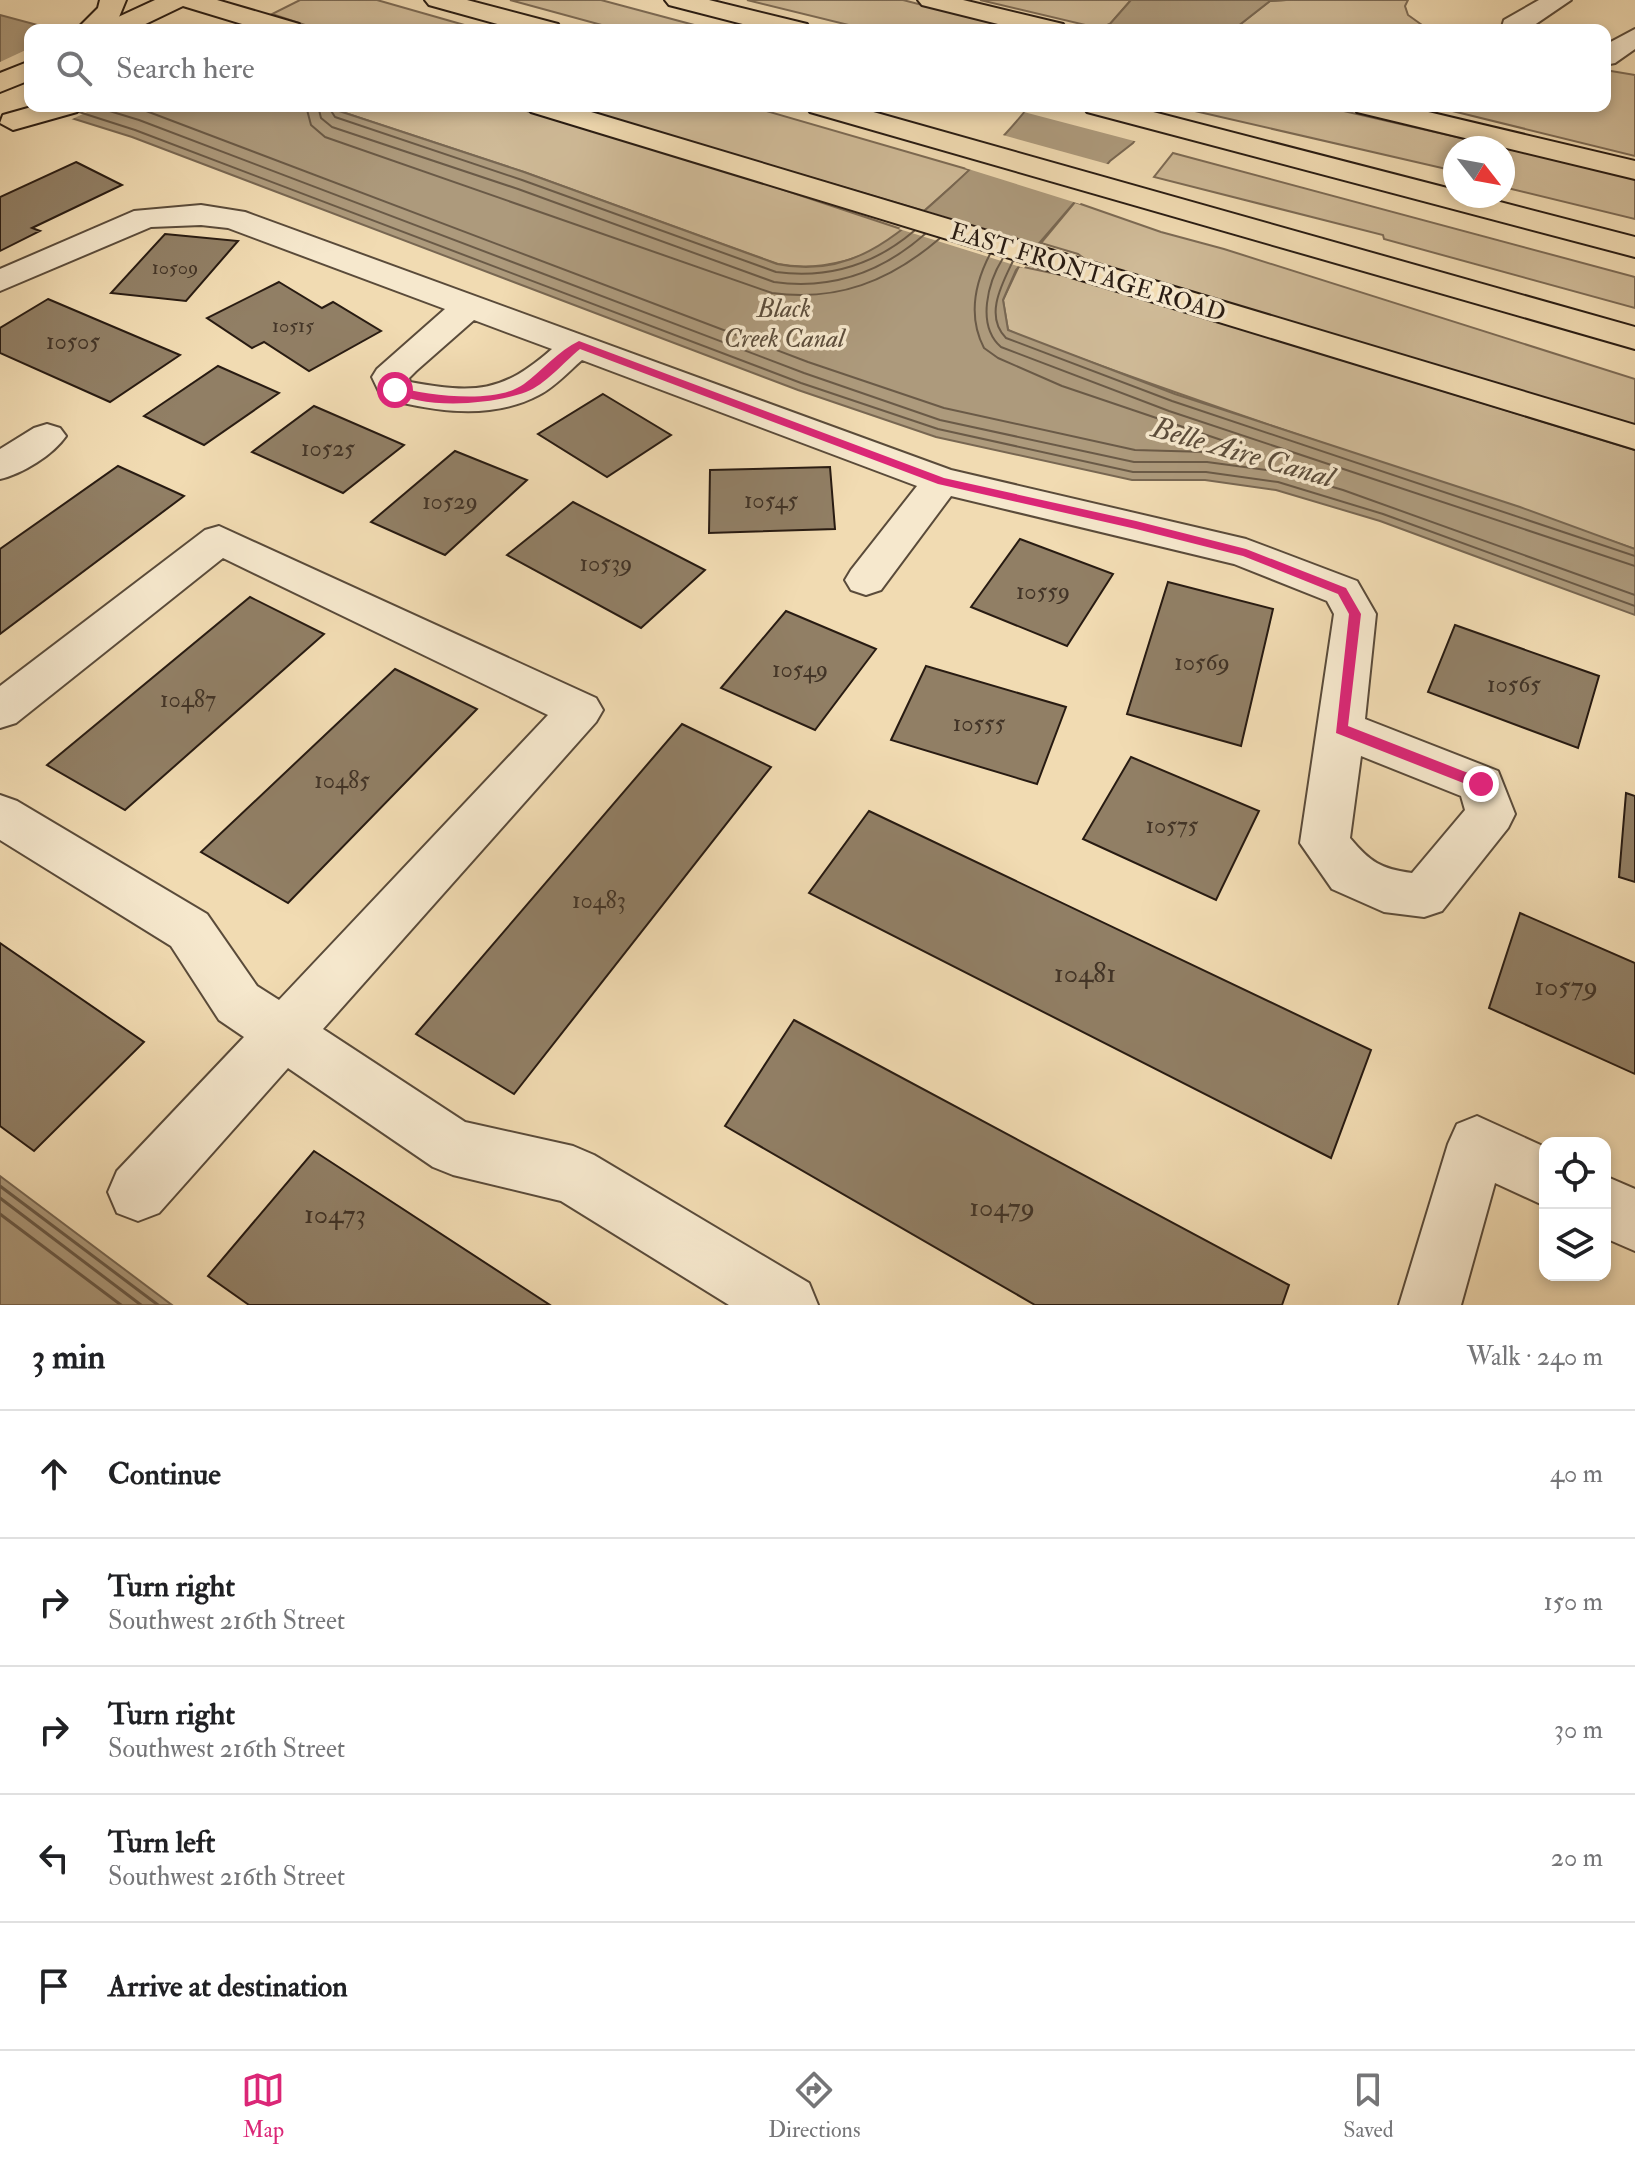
<!DOCTYPE html>
<html lang="en">
<head>
<meta charset="utf-8">
<style>
	body { margin:0; font-family:"IM FELL Double Pica",serif; background:#f2f2f2; color:#202124 }
	.controls { position:absolute; right:24px; bottom:24px; display:grid; overflow:hidden; border-radius:16px; box-shadow:0 4px 12px #0003 }
	.controls button { width:72px; height:72px; display:grid; place-items:center; padding:0; border:0; border-bottom:2px solid #e0e0e0; background:#fff; color:#202124; font:40px sans-serif }
	.compass { position:absolute; left:1443px; top:136px; width:72px; height:72px; border-radius:50%; background:#fff; box-shadow:0 4px 12px #0003; rotate:121deg }
	.stop { position:absolute; width:24px; height:24px; margin:-18px; border:6px solid #db2777; border-radius:50%; background:#fff }
	.stop.end { background:#db2777; border-color:#fff; box-shadow:0 2px 8px #0008 }
	.list { margin:0; padding:0; list-style:none }
	h2 { display:flex; justify-content:space-between; align-items:center; height:104px; margin:0; padding:0 32px; font-size:34px }
	h2 small { font-size:26px; font-weight:400; color:#757577 }
	.list li { display:grid; grid-template-columns:52px 1fr auto; gap:24px; align-items:center; box-sizing:border-box; height:128px; padding:0 32px; border-top:2px solid #e0e0e0 }
	.list b { display:block; font-size:30px; white-space:nowrap }
	.list p { margin:0; font-size:26px; white-space:nowrap; color:#757577 }
	.list em { font-size:26px; font-style:normal; color:#757577 }
	.icon { flex:none; width:44px; height:44px; fill:none; stroke:currentColor; stroke-width:2; stroke-linecap:round; stroke-linejoin:round }
	.map { position:relative; flex:none; width:1635px; height:1305px; overflow:hidden }
	.search { position:absolute; background:#fff; box-shadow:0 4px 12px #0003; left:24px; right:24px; top:24px; height:88px; display:flex; align-items:center; gap:20px; box-sizing:border-box; padding:0 28px; border-radius:16px; color:#757577; font-size:30px }
	.sheet { height:744px; background:#fff }
	nav { display:flex; justify-content:space-around; align-items:center; box-sizing:border-box; height:112px; border-top:2px solid #e0e0e0; background:#fff; font-size:22px; color:#757577 }
	nav a { display:grid; justify-items:center; gap:4px }
	nav .on { color:#db2777 }
	.map>svg:first-child { display:block }
</style>
</head>
<body>
<div class="map">
<svg width="1635" height="1305" viewBox="0 0 1635 1305">
	<rect width="100%" height="100%" fill="#f1dbb2"/>
	<filter id="stains"><feTurbulence type="fractalNoise" baseFrequency=".0025" numOctaves="4"/><feColorMatrix values="0 0 0 0 .2 0 0 0 0 .09 0 0 0 0 .02 0 0 0 .5 -.17"/></filter>
	<radialGradient id="worn" r=".72"><stop offset=".6" stop-color="#630" stop-opacity="0"/><stop offset="1" stop-color="#630" stop-opacity=".3"/></radialGradient>
	<path fill="#cfba97" stroke="#7c6a54" stroke-width="2" d="M300,0H377L482,30H320L272,14Z
		M510,0H601L713,30H620Z
		M747,0H903L1019,30H869Z
		M980,0H1131L1110,24L1098,28Z
		M1286,0H1408L1405,6L1408,15L1429,30H1233L1270,1Z
		M1605,70L1635,75V156L1432,106H1605Z
		M324,106H510L742,176L904,230C873,259 818,272 778,264L524,172Z
		M570,106H749L970,170L924,211Z
		M1173,106H1322L1635,178V219L1503,187V148H1455V171Z
		M1173,153L1635,277V308L1384,239L1383,235L1154,177Z
		M1075,202L1161,232L1224,249L1635,379V427L1089,262L1078,254L1041,243Z
		M1019,266L1075,278L1635,450V549C1433,479 1229,414 1028,339L1008,330L1003,300Z"/>
	<path fill="#ad9a7c" stroke="#786752" stroke-width="2" d="M1131,0H1286L1270,1L1233,30H1096L1110,24Z
		M0,15L56,30H30V105L0,96Z
		M33,106H324L524,172L777,264C853,280 900,233 951,187C978,162 1006,136 1029,106H1160L1133,143L1110,161L1016,270L1003,300L1008,330L1175,394L1520,507L1635,549V615L1380,521L1276,490L1205,480H1132L936,437L798,390L132,137Z
		M0,1176L172,1305H0Z"/>
	<path fill="#f1dbb2" d="M30,48V106H100L68,121L0,100V62Z
		M1024,106H1164L1138,142L1020,111Z
		M999,134L1111,165L1080,204L965,168Z
		M920,209L1043,246L1024,268L899,229Z"/>
	<g fill="none" stroke-linecap="round" stroke-linejoin="round">
		<path stroke="#6a5a47" stroke-width="2" d="M93,106L139,120L804,373L940,420L1134,462H1207L1281,472L1343,490L1635,595
			M133,106L808,362L944,408L1135,450L1243,453L1242,447L1062,386L998,358L984,348C968,317 975,283 990,254
			M306,106L311,125L325,137L772,293C837,302 890,281 939,239
			M318,106L321,118L332,127L518,189L774,282C832,290 881,273 925,234
			M328,106L335,117L522,180L776,272C828,279 874,265 914,231
			M79,112L135,130L801,383L938,429L1133,472H1206L1278,482L1383,514L1635,606
			M1003,258C988,282 976,325 1001,347L1169,411L1635,566
			M1013,261C1002,284 984,316 1006,338L1172,401L1635,556"/>
		<path stroke="#6a5a47" stroke-width="3" d="M0,1186L158,1305
			M0,1198L141,1305
			M0,1214L121,1305"/>
	</g>
	<path fill="#917f65" stroke="#281b12" stroke-width="2" d="M76,162L122,185L32,228L40,231L0,251V197Z
		M165,234L238,241L186,301L111,293Z
		M279,282L322,308L333,302L381,331L309,371L264,342L252,348L207,318Z
		M48,299L180,355L110,402L0,353V328Z
		M218,366L279,393L204,445L144,416Z
		M603,394L671,435L607,477L538,434Z
		M314,406L404,445L343,493L252,452Z
		M455,451L527,480L445,555L371,522Z
		M118,466L184,496L0,634V549Z
		M830,467L835,529L709,533L710,470Z
		M573,502L705,570L641,628L507,555Z
		M1020,539L1113,574L1067,646L971,607Z
		M1168,582L1273,609L1241,746L1127,714Z
		M250,597L324,634L125,810L47,765Z
		M786,611L876,649L815,730L721,688Z
		M1455,625L1599,676L1578,748L1428,692Z
		M926,666L1066,707L1037,784L891,740Z
		M395,669L477,709L288,903L201,852Z
		M682,724L771,767L514,1094L416,1034Z
		M1131,757L1259,811L1216,900L1083,839Z
		M1626,793L1635,796V882L1619,877Z
		M869,811L1371,1050L1331,1158L809,893Z
		M1520,913L1635,963V1074L1489,1008Z
		M0,943L144,1042L34,1151L0,1126Z
		M794,1020L1289,1285L1282,1305H1035L725,1126Z
		M314,1151L550,1305H249L208,1276Z"/>
	<g fill="none" stroke-linecap="round" stroke-linejoin="round">
		<defs>
			<path id="minor" d="M1539,0H1571L1527,30H1501L1504,20Z
				M1635,29V49L1615,63L1605,65V45Z
				M201,205L245,212L951,470L1246,539L1357,581L1376,614L1365,719L1498,771L1515,814L1508,828L1442,911L1424,917L1384,912L1332,889L1300,843L1334,614L1327,601L1234,564L951,496L881,590L866,595L851,590L845,580L851,570L917,486L582,360C568,372 555,387 539,395C490,421 433,411 382,398L372,377L377,369L445,309L228,228L201,225L151,227L0,291V269L134,211ZM474,320L552,349C502,393 475,394 410,382L409,378L416,371ZM1361,756L1461,796L1465,810L1412,873C1381,869 1370,862 1350,838Z
				M47,424L60,428L66,436C53,455 22,474 0,479V449L34,428Z
				M219,526L596,698L603,710L596,722L323,1029L465,1122L573,1146L594,1155L809,1283L818,1305H729L561,1201L453,1175L433,1167L288,1068L159,1213L138,1221L117,1213L108,1192L117,1171L244,1037L219,1020L171,946L0,840V795L17,801L207,914L257,986L279,1000L548,715L223,558L16,723L0,728V686L205,530Z
				M1477,1116L1545,1147V1206L1495,1183L1461,1305H1399L1448,1144L1457,1124Z
				M1605,1176L1635,1189V1251L1605,1238Z"/>
			<path id="major" d="M155,0H217L299,24L303,30H262L183,6L133,30H99L103,24Z
				M918,0H963L1063,24L1067,30H1022L922,5Z
				M30,61V80L0,92V73Z
				M35,106H81L77,112L13,130L0,123L3,115Z
				M527,106H571L1635,425V449L531,112Z
				M1353,106H1403L1635,161V179L1357,112Z"/>
			<path id="highway" d="M100,0H126L119,17L104,30H76L98,8Z
				M425,0H467L558,24L562,30H519L429,5Z
				M665,0H709L807,24L811,30H766L669,5Z
				M806,106H852L1635,327V349L810,112Z
				M1083,106H1130L1455,190V196H1477L1635,237V257L1087,112Z"/>
		</defs>
		<use href="#minor" stroke="#5a4b3a" stroke-width="4"/>
		<use href="#major" stroke="#281b12" stroke-width="4"/>
		<use href="#highway" stroke="#281b12" stroke-width="4"/>
		<use href="#minor" fill="#f6e8cd" fill-rule="evenodd"/>
		<use href="#major" fill="#f1dbb2" fill-rule="evenodd"/>
		<use href="#highway" fill="#f1dbb2" fill-rule="evenodd"/>
	</g>
	<path fill="#db2777" d="M579,341L944,478L1136,521L1246,549L1346,588L1361,614L1348,726L1486,780L1488,784L1486,788H1476L1336,733L1349,614L1338,594L1243,556L1136,529L938,484L580,349C564,362 545,385 526,392C491,405 421,410 390,390L395,387C428,395 495,405 524,384C542,371 559,350 579,341Z"/>
	<g text-anchor="middle" stroke-width="7" stroke-linejoin="round" paint-order="stroke">
		<g font-size="20" fill="#423427">
			<text x="175" y="274">10509</text>
			<text x="293" y="332">10515</text>
		</g>
		<g font-size="24" fill="#281b12" stroke="#f6e8cd">
			<text transform="translate(1088 272) rotate(17)" y="8">EAST FRONTAGE ROAD</text>
		</g>
		<g font-size="24" fill="#423427">
			<text x="73" y="349">10505</text>
			<text x="328" y="456">10525</text>
			<text x="771" y="508">10545</text>
			<text x="450" y="509">10529</text>
			<text x="606" y="571">10539</text>
			<text x="1043" y="599">10559</text>
			<text x="1202" y="670">10569</text>
			<text x="800" y="677">10549</text>
			<text x="1514" y="692">10565</text>
			<text x="188" y="707">10487</text>
			<text x="979" y="731">10555</text>
			<text x="342" y="788">10485</text>
			<text x="1172" y="833">10575</text>
			<text x="599" y="908">10483</text>
		</g>
		<g font-size="26" font-style="italic" fill="#5d4e3c" stroke="#f6e8cd">
			<text x="784" y="317">Black<tspan x="784" dy="30">Creek Canal</tspan></text>
		</g>
		<g font-size="28" fill="#423427">
			<text x="1085" y="982">10481</text>
			<text x="1566" y="995">10579</text>
			<text x="1002" y="1216">10479</text>
			<text x="335" y="1223">10473</text>
		</g>
		<g font-size="30" font-style="italic" fill="#5d4e3c" stroke="#f6e8cd">
			<text transform="translate(1243 452) rotate(16)" y="10">Belle Aire Canal</text>
		</g>
	</g>
	<rect width="100%" height="100%" filter="url(#stains)"/>
	<rect width="100%" height="100%" fill="url(#worn)"/>
</svg>
<div class="controls">
<button><svg class="icon" aria-label="locate" viewBox="0 0 24 24"><circle cx="12" cy="12" r="6"/><path d="M12 2v4M12 18v4M2 12h4M18 12h4"/></svg></button>
<button><svg class="icon" aria-label="layers" viewBox="0 0 24 24"><path d="M12 4l9 5-9 5-9-5zM3 14l9 5 9-5"/></svg></button>
</div>
<svg class="compass" viewBox="-18 -18 36 36"><path d="M0-13l5 13h-10z" fill="#e53935"/><path d="M0 13l5-13h-10z" fill="#757577"/></svg>
<div class="stop" style="left:395px;top:390px"></div>
<div class="stop end" style="left:1481px;top:784px"></div>
<div class="search"><svg class="icon" aria-label="search" viewBox="0 0 24 24"><circle cx="10" cy="10" r="6"/><path d="M15 15l6 6"/></svg>Search here</div>
</div>
<section class="sheet">
<h2>3 min<small>Walk · 240 m</small></h2>
<ul class="list">
<li><svg class="icon" aria-label="ahead" viewBox="0 0 24 24"><path d="M12 20V5M6 11l6-6 6 6"/></svg><div><b>Continue</b></div><em>40 m</em></li>
<li><svg class="icon" aria-label="right" viewBox="0 0 24 24"><path d="M7 20v-9h11M14 6l5 5-5 5"/></svg><div><b>Turn right</b><p>Southwest 216th Street</p></div><em>150 m</em></li>
<li><svg class="icon" aria-label="right" viewBox="0 0 24 24"><path d="M7 20v-9h11M14 6l5 5-5 5"/></svg><div><b>Turn right</b><p>Southwest 216th Street</p></div><em>30 m</em></li>
<li><svg class="icon" aria-label="left" viewBox="0 0 24 24"><path d="M17 20v-9H6M10 6l-5 5 5 5"/></svg><div><b>Turn left</b><p>Southwest 216th Street</p></div><em>20 m</em></li>
<li><svg class="icon" aria-label="arrive" viewBox="0 0 24 24"><path d="M6 21V4h12l-3 4 3 4H6"/></svg><div><b>Arrive at destination</b></div></li>
</ul>
</section>
<nav>
<a class="on"><svg class="icon" aria-label="map" viewBox="0 0 24 24"><path d="M3 6l6-2 6 2 6-2v14l-6 2-6-2-6 2zM9 4v14M15 6v14"/></svg>Map</a>
<a><svg class="icon" aria-label="directions" viewBox="0 0 24 24"><path d="M12 3l9 9-9 9-9-9zM9 14v-3h6M13 9l2 2-2 2"/></svg>Directions</a>
<a><svg class="icon" aria-label="saved" viewBox="0 0 24 24"><path d="M7 4h10v16l-5-4-5 4z"/></svg>Saved</a>
</nav>
</body>
</html>
